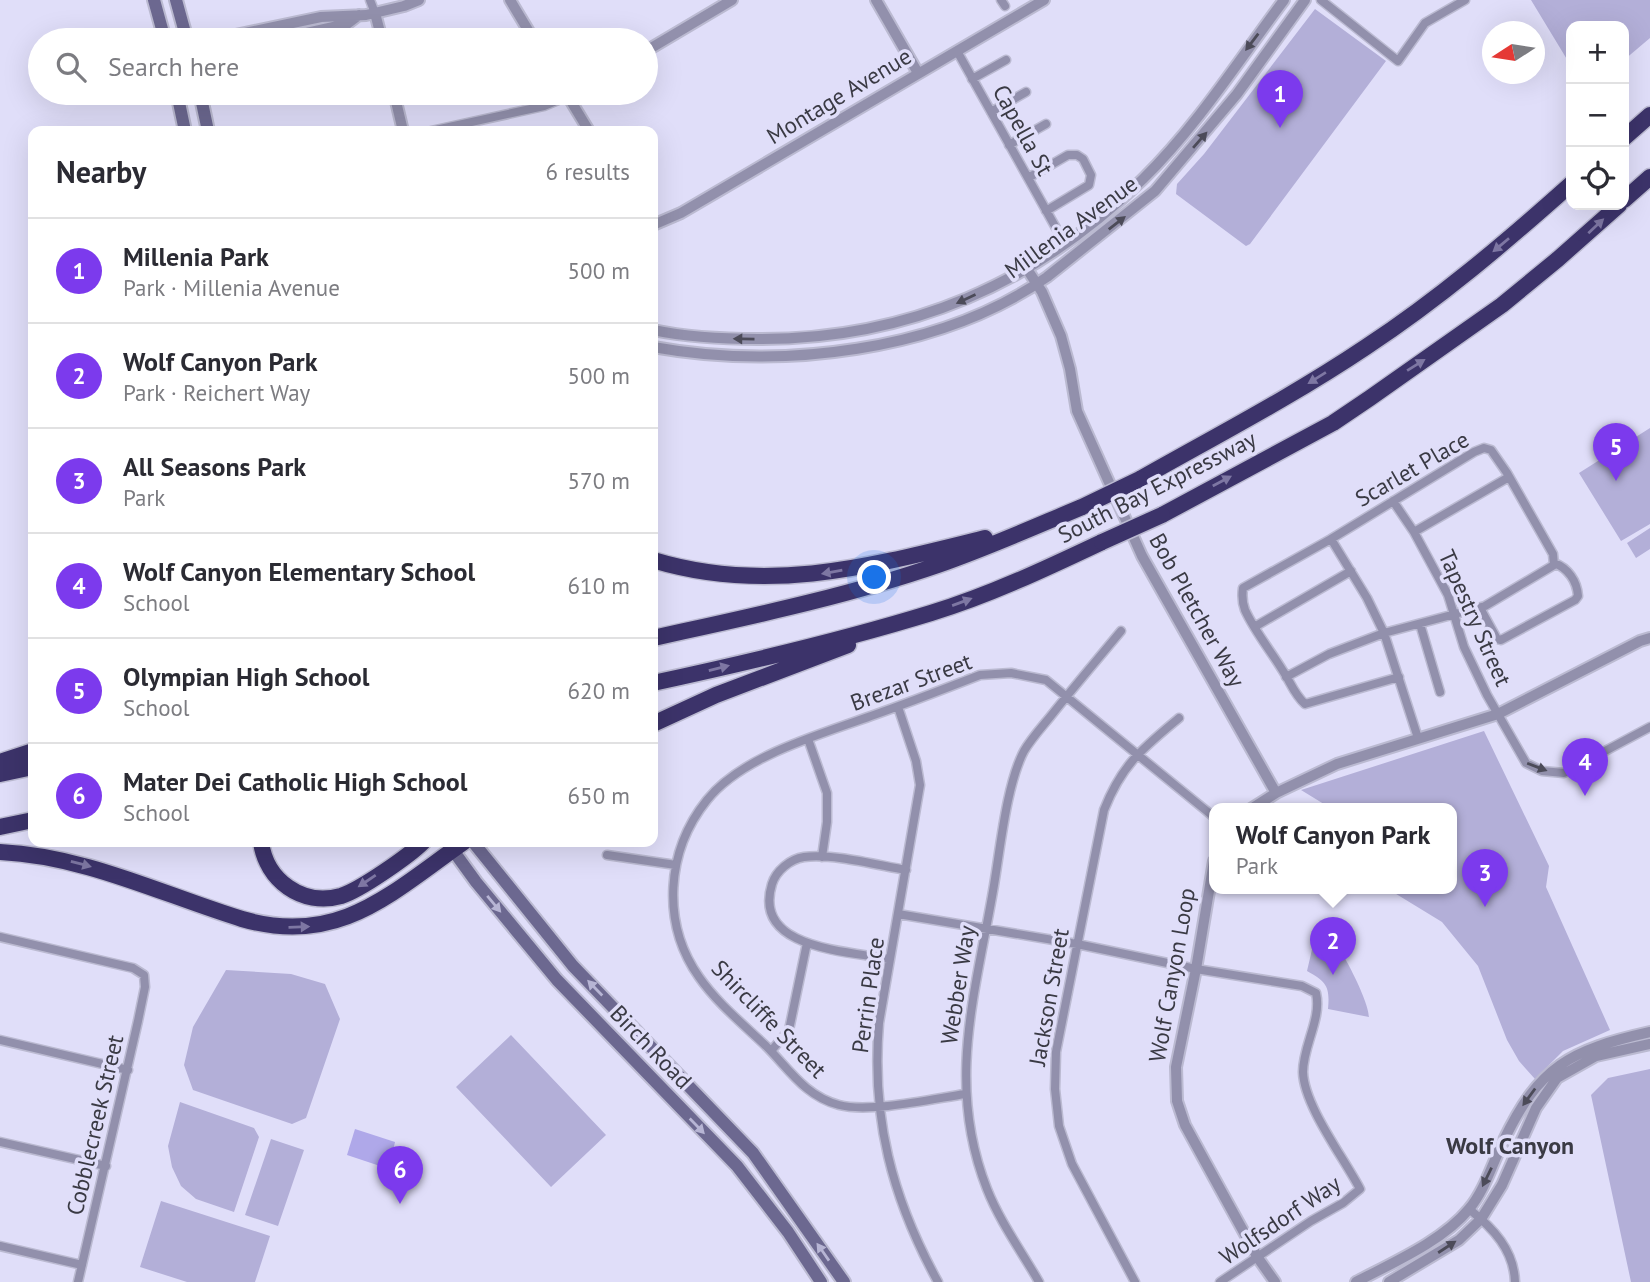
<!DOCTYPE html>
<html lang="en">
<head>
<meta charset="utf-8">
<style>
	body { margin:0; font-family:"PT Sans",sans-serif; background:#f2f2f3; color:#2b2b33 }
	.controls { position:absolute; right:21px; top:21px; display:grid; overflow:hidden; border-radius:14px; box-shadow:0 7px 28px #0002 }
	.controls button { width:63px; height:63px; display:grid; place-items:center; padding:0; border:0; border-bottom:2px solid #e1e1e2; background:#fff; color:#2b2b33; font:35px sans-serif }
	.compass { position:absolute; left:1482px; top:21px; width:63px; height:63px; border-radius:50%; background:#fff; box-shadow:0 7px 28px #0002; rotate:258deg }
	.you { position:absolute; left:875px; top:578px; width:24px; height:24px; margin:-18px; border:5px solid #fff; border-radius:50%; background:#1a73e8; box-shadow:0 0 0 10px #1a73e833 }
	.badge { display:grid; place-items:center; width:46px; height:46px; border-radius:50%; background:#7c3aed; color:#fff; font-size:23px; font-weight:700 }
	.pin { position:absolute; translate:-50% -58px; filter:drop-shadow(0 2px 4px #0008) }
	.pin::after { content:''; position:absolute; top:37px; width:24px; height:21px; background:inherit; clip-path:polygon(0 0,100% 0,50% 100%) }
	.popup { position:absolute; left:1209px; top:803px; width:248px; height:91px; box-sizing:border-box; display:grid; place-content:center; border-radius:14px; background:#fff; filter:drop-shadow(0 2px 5px #0005); font-size:23px; white-space:nowrap; color:#7c7c81 }
	.popup b { font-size:26px; color:#2b2b33 }
	.popup::after { content:''; position:absolute; left:50%; top:100%; margin-left:-14px; border:14px solid transparent; border-top-color:#fff }
	.list { margin:0; padding:0; list-style:none }
	h2 { display:flex; justify-content:space-between; align-items:center; height:91px; margin:0; padding:0 28px; font-size:30px }
	h2 small { font-size:23px; font-weight:400; color:#7c7c81 }
	.list li { display:grid; grid-template-columns:46px 1fr auto; gap:21px; align-items:center; box-sizing:border-box; height:105px; padding:0 28px; border-top:2px solid #e1e1e2 }
	.list b { display:block; font-size:26px; white-space:nowrap }
	.list p { margin:0; font-size:23px; white-space:nowrap; color:#7c7c81 }
	.list em { font-size:23px; font-style:normal; color:#7c7c81 }
	.icon { flex:none; width:38px; height:38px; fill:none; stroke:currentColor; stroke-width:2; stroke-linecap:round; stroke-linejoin:round }
	.map { position:relative; flex:none; width:1650px; height:1282px; overflow:hidden }
	.search { position:absolute; background:#fff; box-shadow:0 7px 28px #0002; left:28px; top:28px; width:630px; height:77px; display:flex; align-items:center; gap:18px; box-sizing:border-box; padding:0 24px; border-radius:38px; color:#7c7c81; font-size:26px }
	.panel { position:absolute; background:#fff; box-shadow:0 7px 28px #0002; left:28px; top:126px; width:630px; height:721px; border-radius:14px }
	.map>svg:first-child { display:block }
</style>
</head>
<body>
<div class="map">
<svg width="1650" height="1282" viewBox="0 0 1650 1282">
	<rect width="100%" height="100%" fill="#e0def9"/>
	<path fill="#b3afd8" d="M1531,0H1650V38L1624,60V26H1571V66Z
		M1315,9L1386,61L1250,244L1246,246L1176,194L1177,184L1204,154Z
		M1650,428V524L1621,541L1579,473Z
		M1650,528V549L1636,558L1627,543Z
		M1484,731L1549,866L1546,887L1610,1030L1563,1051L1535,1079L1519,1061L1507,1040L1478,966L1442,922L1388,889H1452V809H1332L1301,790Z
		M1317,928C1319,929 1325,931 1327,933C1340,944 1369,1001 1369,1017L1328,1009C1330,987 1327,982 1307,971Z
		M226,970L291,974L325,984L340,1019L306,1118L292,1124L193,1090L184,1065L193,1027Z
		M511,1035L606,1135L551,1187L456,1087Z
		M1650,1069V1282H1631L1591,1095L1608,1078Z
		M180,1102L254,1128L259,1137L234,1212L196,1199L181,1186L172,1167L168,1146Z
		M271,1139L304,1150L278,1226L245,1215Z
		M161,1201L270,1236L255,1282H187L140,1267Z"/>
	<path fill="#afa8e9" d="M355,1129L395,1142L389,1169L347,1155Z"/>
	<g fill="none" stroke-linecap="round" stroke-linejoin="round">
		<defs>
			<path id="minor" d="M370,0L375,13
				M1001,0L1005,6
				M1321,0L1398,61L1425,23L1465,0
				M957,51L1056,228
				M972,79L1006,60
				M991,112L1026,92
				M431,131L544,106L568,96
				M1009,145L1046,124
				M1028,178L1068,155H1077L1083,159L1091,175L1089,185L1046,211
				M1393,501L1414,532L1448,595L1464,647L1487,695L1526,763L1542,771L1564,773L1650,727
				M1414,532L1509,477
				M1331,539L1367,598L1384,633L1418,738
				M1480,608L1497,639L1501,640L1575,600L1578,596C1577,581 1568,568 1554,563
				M1420,624L1440,692
				M1256,626L1351,571
				M1286,677L1329,654L1384,633L1485,606L1554,565L1553,554L1507,473L1491,450L1484,448L1474,452L1331,539L1243,588C1242,595 1242,602 1245,610C1255,632 1271,651 1283,671C1291,683 1294,694 1305,704L1399,677
				M898,707L916,761L920,785L879,1023C871,1118 892,1198 938,1282
				M808,739L827,793V822L822,857
				M607,855L676,865
				M898,914L1077,944L1196,969L1302,986L1316,993C1322,1019 1303,1045 1303,1072C1304,1106 1344,1158 1360,1189L1343,1203L1311,1221L1220,1282
				M0,937L133,968L144,975L145,987L138,1021L78,1282
				M889,959C847,951 752,949 772,884C776,871 790,859 804,857C831,853 877,865 906,870
				M0,1040L128,1070
				M771,1051L789,1030L807,943
				M965,1094C932,1099 870,1113 839,1105C805,1096 789,1069 766,1046C743,1024 717,1003 699,977C661,923 666,851 707,800C742,756 819,735 871,716C908,703 944,689 980,675L1011,673L1046,680L1214,817
				M0,1142L106,1166
				M1469,1209C1493,1228 1514,1250 1515,1282
				M0,1246L82,1265
				M1039,1282C1022,1252 1000,1222 987,1189C946,1085 975,995 993,891C1000,852 1006,785 1024,751C1031,739 1041,728 1050,717C1073,688 1097,660 1121,631
				M1135,1282L1072,1164L1059,1126L1055,1089L1056,1052L1104,810C1122,764 1143,748 1179,718"/>
			<path id="tertiary" d="M510,0L534,40
				M876,0L918,73
				M375,13L382,40
				M212,40L321,17L366,15L404,6L419,0
				M275,40L347,24L359,15
				M646,51L732,0
				M394,93L403,131
				M566,93L589,131
				M653,225L681,213L1044,0
				M1027,269L1042,292L1061,336L1070,369L1077,411L1142,556L1276,793
				M653,330C687,337 723,339 758,339C907,340 1037,283 1143,179C1197,126 1239,60 1284,0
				M653,347C780,370 939,352 1047,277L1155,191L1237,94L1305,0
				M1251,809L1276,793L1337,764L1498,714L1640,641L1650,638
				M1214,861L1196,969L1176,1067L1177,1101L1185,1125L1258,1258L1275,1282
				M1356,1282C1392,1263 1443,1241 1469,1209C1485,1190 1492,1164 1503,1142C1539,1066 1570,1050 1650,1032
				M1389,1282L1459,1240L1481,1219L1502,1185L1536,1108L1557,1078L1596,1056L1650,1044"/>
			<path id="secondary" d="M154,0L165,40
				M176,0L187,40
				M177,93L185,131
				M200,93L208,131
				M447,842L476,882L557,980L737,1166L788,1232L821,1282
				M473,842L573,966L753,1153L844,1282"/>
			<path id="motorway" d="M1624,138L1650,115
				M1624,200L1650,177
				M1140,479C1216,436 1293,396 1366,347C1439,299 1506,242 1571,184
				M1162,515L1333,423L1370,398L1502,305L1558,259L1619,205
				M653,560C768,595 872,566 985,538
				M653,638C748,617 845,597 938,565C987,548 1034,527 1082,507
				M653,683C746,663 840,641 931,613C990,595 1047,568 1102,542
				M653,724L716,695L848,645
				M0,762L33,751
				M0,774L33,767
				M0,827L33,820
				M261,842C266,880 302,907 341,896C360,890 409,856 423,842
				M0,852C85,856 161,894 242,919C338,947 390,894 464,842"/>
		</defs>
		<use href="#minor" stroke="#bbbad1" stroke-width="11"/>
		<use href="#tertiary" stroke="#bbbad1" stroke-width="14"/>
		<use href="#secondary" stroke="#bbbad1" stroke-width="16"/>
		<use href="#motorway" stroke="#bbbad1" stroke-width="19"/>
		<use href="#minor" stroke="#9290ac" stroke-width="8"/>
		<use href="#tertiary" stroke="#9290ac" stroke-width="10"/>
		<use href="#secondary" stroke="#6c6890" stroke-width="12"/>
		<use href="#motorway" stroke="#3c336a" stroke-width="16"/>
		<defs>
			<path id="motorway-bridge" d="M1082,507L1140,479
				M1102,542L1162,515"/>
		</defs>
		<use href="#motorway-bridge" stroke="#bbbad1" stroke-width="19" stroke-linecap="butt"/>
		<use href="#motorway-bridge" stroke="#3c336a" stroke-width="16"/>
	</g>
	<defs><path id="oneway-solid" d="M-6-.8H1V-3.2L6.5 0L1 3.2V.8H-6Z" transform="scale(1.75)"/></defs>
	<g fill="#4c4b59">
		<use href="#oneway-solid" transform="translate(1252 42) rotate(127)"/>
		<use href="#oneway-solid" transform="translate(1200 140) rotate(-49)"/>
		<use href="#oneway-solid" transform="translate(1117 223) rotate(-38)"/>
		<use href="#oneway-solid" transform="translate(966 299) rotate(155)"/>
		<use href="#oneway-solid" transform="translate(744 339) rotate(-179)"/>
		<use href="#oneway-solid" transform="translate(1537 767) rotate(21)"/>
		<use href="#oneway-solid" transform="translate(1529 1097) rotate(126)"/>
		<use href="#oneway-solid" transform="translate(1487 1177) rotate(116)"/>
		<use href="#oneway-solid" transform="translate(1447 1247) rotate(-33)"/>
	</g>
	<g fill="#7e77a3">
		<use href="#oneway-solid" transform="translate(1596 226) rotate(-43)"/>
		<use href="#oneway-solid" transform="translate(1501 245) rotate(140)"/>
		<use href="#oneway-solid" transform="translate(1416 365) rotate(-32)"/>
		<use href="#oneway-solid" transform="translate(1317 378) rotate(148)"/>
		<use href="#oneway-solid" transform="translate(1222 481) rotate(-28)"/>
		<use href="#oneway-solid" transform="translate(832 572) rotate(170)"/>
		<use href="#oneway-solid" transform="translate(962 602) rotate(-20)"/>
		<use href="#oneway-solid" transform="translate(719 668) rotate(-14)"/>
		<use href="#oneway-solid" transform="translate(81 864) rotate(15)"/>
		<use href="#oneway-solid" transform="translate(367 881) rotate(146)"/>
		<use href="#oneway-solid" transform="translate(299 927) rotate(-2)"/>
	</g>
	<g fill="#b7b5d4">
		<use href="#oneway-solid" transform="translate(494 904) rotate(50)"/>
		<use href="#oneway-solid" transform="translate(595 988) rotate(-134)"/>
		<use href="#oneway-solid" transform="translate(697 1126) rotate(46)"/>
		<use href="#oneway-solid" transform="translate(823 1252) rotate(-125)"/>
	</g>
	<g text-anchor="middle" stroke-width="7" stroke-linejoin="round" paint-order="stroke">
		<g font-size="23" fill="#3a3a44" stroke="#e0def9">
			<text transform="translate(839 96) rotate(-31)" y="8">Montage Avenue</text>
			<text transform="translate(1023 130) rotate(61)" y="8">Capella St</text>
			<text transform="translate(1071 227) rotate(-36)" y="8">Millenia Avenue</text>
			<text transform="translate(1412 469) rotate(-30)" y="8">Scarlet Place</text>
			<text transform="translate(1157 487) rotate(-27)" y="8">South Bay Expressway</text>
			<text transform="translate(1197 610) rotate(61)" y="8">Bob Pletcher Way</text>
			<text transform="translate(1475 618) rotate(66)" y="8">Tapestry Street</text>
			<text transform="translate(911 682) rotate(-20)" y="8">Brezar Street</text>
			<text transform="translate(1172 975) rotate(-80)" y="8">Wolf Canyon Loop</text>
			<text transform="translate(958 985) rotate(-81)" y="8">Webber Way</text>
			<text transform="translate(868 995) rotate(-82)" y="8">Perrin Place</text>
			<text transform="translate(1049 997) rotate(-80)" y="8">Jackson Street</text>
			<text transform="translate(769 1019) rotate(46)" y="8">Shircliffe Street</text>
			<text transform="translate(651 1047) rotate(46)" y="8">Birch Road</text>
			<text transform="translate(95 1125) rotate(-77)" y="8">Cobblecreek Street</text>
			<text transform="translate(1280 1220) rotate(-34)" y="8">Wolfsdorf Way</text>
		</g>
		<g font-size="24" font-weight="bold" fill="#3a3a44" stroke="#e0def9">
			<text x="1510" y="1154">Wolf Canyon</text>
		</g>
	</g>
</svg>
<div class="controls">
<button>+</button>
<button>−</button>
<button><svg class="icon" aria-label="locate" viewBox="0 0 24 24"><circle cx="12" cy="12" r="6"/><path d="M12 2v4M12 18v4M2 12h4M18 12h4"/></svg></button>
</div>
<svg class="compass" viewBox="-18 -18 36 36"><path d="M0-13l5 13h-10z" fill="#e53935"/><path d="M0 13l5-13h-10z" fill="#7c7c81"/></svg>
<div class="you"></div>
<div class="pin badge" style="left:1280px;top:128px">1</div>
<div class="pin badge" style="left:1333px;top:975px">2</div>
<div class="popup"><b>Wolf Canyon Park</b>Park</div>
<div class="pin badge" style="left:1485px;top:907px">3</div>
<div class="pin badge" style="left:1585px;top:796px">4</div>
<div class="pin badge" style="left:1616px;top:481px">5</div>
<div class="pin badge" style="left:400px;top:1204px">6</div>
<div class="search"><svg class="icon" aria-label="search" viewBox="0 0 24 24"><circle cx="10" cy="10" r="6"/><path d="M15 15l6 6"/></svg>Search here</div>
<section class="panel">
<h2>Nearby<small>6 results</small></h2>
<ul class="list">
<li><span class="badge">1</span><div><b>Millenia Park</b><p>Park · Millenia Avenue</p></div><em>500 m</em></li>
<li><span class="badge">2</span><div><b>Wolf Canyon Park</b><p>Park · Reichert Way</p></div><em>500 m</em></li>
<li><span class="badge">3</span><div><b>All Seasons Park</b><p>Park</p></div><em>570 m</em></li>
<li><span class="badge">4</span><div><b>Wolf Canyon Elementary School</b><p>School</p></div><em>610 m</em></li>
<li><span class="badge">5</span><div><b>Olympian High School</b><p>School</p></div><em>620 m</em></li>
<li><span class="badge">6</span><div><b>Mater Dei Catholic High School</b><p>School</p></div><em>650 m</em></li>
</ul>
</section>
</div>
</body>
</html>
